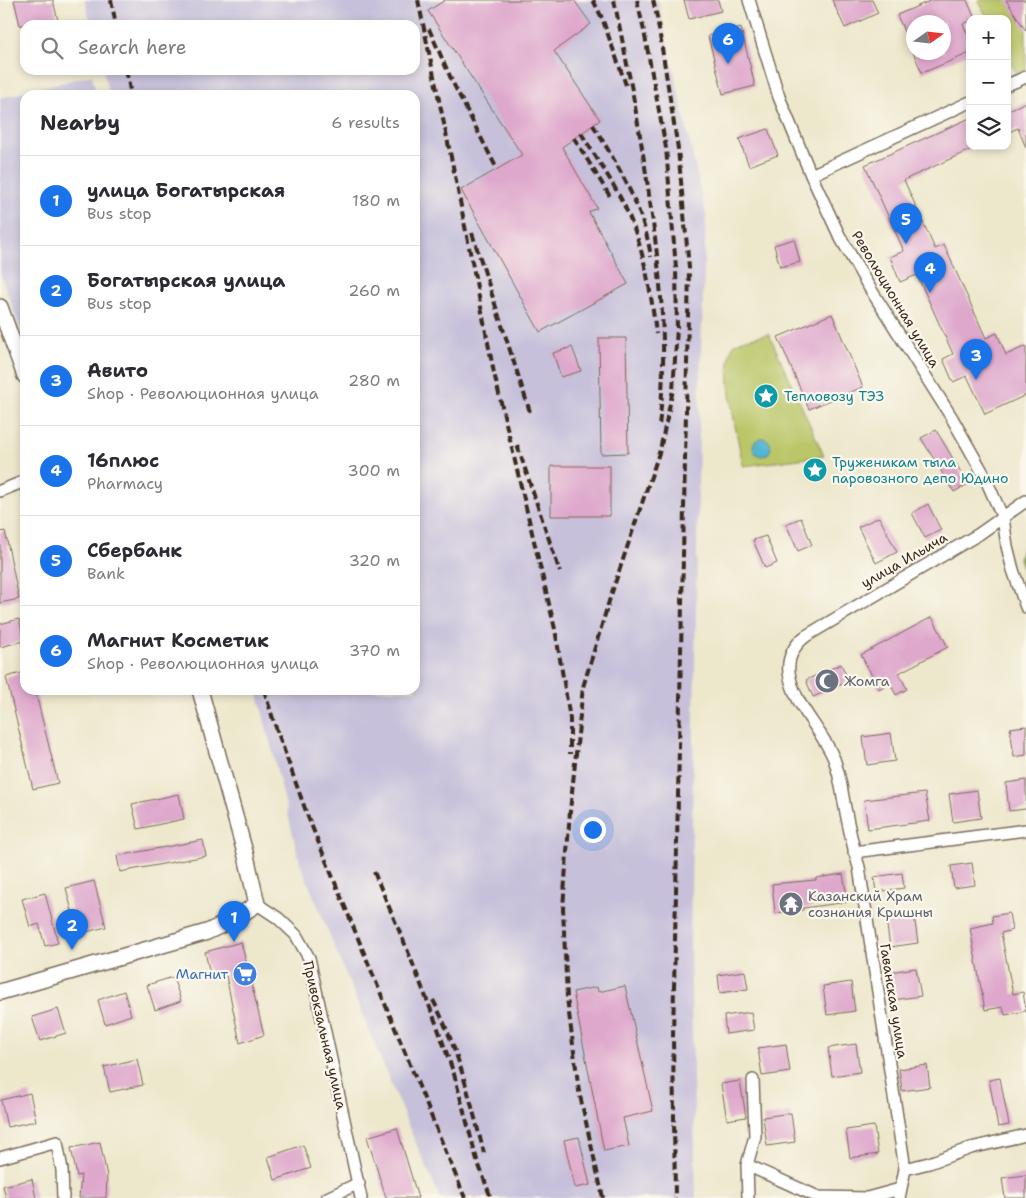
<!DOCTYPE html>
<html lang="en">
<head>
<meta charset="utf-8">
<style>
	body { margin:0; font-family:"Shantell Sans",sans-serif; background:#f2f2f3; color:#2b2b33 }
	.controls { position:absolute; right:15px; top:15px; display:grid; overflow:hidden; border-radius:10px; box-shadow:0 2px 8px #0003 }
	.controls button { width:45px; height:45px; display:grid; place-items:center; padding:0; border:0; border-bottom:1px solid #e1e1e2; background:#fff; color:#2b2b33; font:25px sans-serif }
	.compass { position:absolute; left:906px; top:15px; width:45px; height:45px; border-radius:50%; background:#fff; box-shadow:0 2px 8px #0003; rotate:76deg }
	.you { position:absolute; left:592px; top:829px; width:18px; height:18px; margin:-12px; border:4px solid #fff; border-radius:50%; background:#1a73e8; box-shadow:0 0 0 8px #1a73e833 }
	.badge { display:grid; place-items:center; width:32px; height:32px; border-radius:50%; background:#1a73e8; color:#fff; font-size:16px; font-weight:700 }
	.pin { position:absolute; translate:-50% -41px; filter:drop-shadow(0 1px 2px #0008) }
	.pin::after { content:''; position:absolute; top:26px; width:18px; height:15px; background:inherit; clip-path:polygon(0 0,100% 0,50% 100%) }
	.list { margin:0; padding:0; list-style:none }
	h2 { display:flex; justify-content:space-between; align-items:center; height:65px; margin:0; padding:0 20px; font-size:21px }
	h2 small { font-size:16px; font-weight:400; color:#7c7c81 }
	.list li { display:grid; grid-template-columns:32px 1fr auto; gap:15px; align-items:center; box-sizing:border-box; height:90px; padding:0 20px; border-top:1px solid #e1e1e2 }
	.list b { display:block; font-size:19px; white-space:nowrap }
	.list p { margin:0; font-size:16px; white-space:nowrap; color:#7c7c81 }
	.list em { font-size:16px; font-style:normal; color:#7c7c81 }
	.icon { flex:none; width:28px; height:28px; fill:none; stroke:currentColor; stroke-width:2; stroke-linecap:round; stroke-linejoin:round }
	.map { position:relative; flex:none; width:1026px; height:1198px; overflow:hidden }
	.search { position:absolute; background:#fff; box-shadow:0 2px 8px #0003; left:20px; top:20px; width:400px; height:55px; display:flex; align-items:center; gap:12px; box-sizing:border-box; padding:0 18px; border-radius:15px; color:#7c7c81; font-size:19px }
	.panel { position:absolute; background:#fff; box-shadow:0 2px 8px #0003; left:20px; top:90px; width:400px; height:605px; border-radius:15px }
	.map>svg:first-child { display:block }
</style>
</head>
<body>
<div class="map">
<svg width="1026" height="1198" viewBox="0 0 1026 1198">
	<rect width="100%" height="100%" fill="#fbf7ec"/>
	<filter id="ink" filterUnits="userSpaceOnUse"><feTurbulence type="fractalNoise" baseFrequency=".02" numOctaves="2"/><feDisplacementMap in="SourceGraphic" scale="10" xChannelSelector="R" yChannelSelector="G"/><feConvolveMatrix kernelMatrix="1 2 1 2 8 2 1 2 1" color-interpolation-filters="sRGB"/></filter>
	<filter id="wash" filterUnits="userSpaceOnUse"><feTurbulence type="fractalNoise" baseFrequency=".0096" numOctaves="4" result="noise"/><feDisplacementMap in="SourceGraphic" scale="20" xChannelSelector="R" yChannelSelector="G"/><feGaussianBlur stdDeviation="1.12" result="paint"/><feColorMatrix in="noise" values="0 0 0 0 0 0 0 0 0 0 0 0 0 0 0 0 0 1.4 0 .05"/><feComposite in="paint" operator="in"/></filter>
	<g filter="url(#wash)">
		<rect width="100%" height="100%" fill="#ede7cc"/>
		<path fill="#c6c0da" d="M85,0H658L706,215L700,381L690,949L696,1198H440L407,1123L300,863L257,690H415V95H109L103,70H415V25H91Z
			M92,75L96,95H25V342L0,273V98Z"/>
		<path fill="#bac667" stroke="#7a7842" d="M978,0H1026V70L1017,73L1007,58V19H988Z
			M769,334L824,456L743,466C739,442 718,361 735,344C740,339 761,336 769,334Z"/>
		<path fill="#93ab5c" stroke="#676a3d" d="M1026,536V581L1019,558Z"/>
		<path fill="#52b6d1" stroke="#467078" d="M753 447a9 9 0 1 1 18 0a9 9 0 1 1-18 0Z"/>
		<g id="blocks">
			<path fill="#dea7cc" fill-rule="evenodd" d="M14,0H53L59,25H20Z
				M445,0H574L591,24L554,51L600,120L562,147L597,208L589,212L628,284L540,332L461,190L522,155L428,11Z
				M684,0H718L721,11L689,19Z
				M832,0H872L878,13L845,28Z
				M932,0H967L975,19H970V21L963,24L970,40V53L922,73L897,15ZM914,22H944V52H914Z
				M1006,0H1026V31Z
				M741,28L755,86L723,94L708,36Z
				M1026,102V148L1018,128L1007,133V111Z
				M970,118V150L904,180L935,249L944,245L986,338L997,333L1006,355L1026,346V395L985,414L967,376L953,382L943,359L953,354L917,275L900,282L890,257L904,251L865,165Z
				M768,129L778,155L749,166L739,139Z
				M794,239L800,262L780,267L774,245Z
				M832,314L863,387L809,409L778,337Z
				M599,338H626L628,453L601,454Z
				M572,347L581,371L561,377L553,353Z
				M936,430L968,484L954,492L921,438Z
				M551,466H610V516H551Z
				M928,504L941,530L925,538L912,513Z
				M879,517L897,552L876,563L858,527Z
				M801,518L812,545L798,551L786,524Z
				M5,531L19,599L0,603V532Z
				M766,536L777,563L765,568L753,540Z
				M932,617L948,647L899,673L907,689L896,695L890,683L879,689L861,655Z
				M19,619L24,641L0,647V624Z
				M841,664L849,681L813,697L806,680Z
				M25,672V690H35L58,783L33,789L6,677Z
				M1026,726V755L1014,757L1010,728Z
				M891,733L895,761L867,765L863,737Z
				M1026,780V809L1009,811L1006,783Z
				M977,790L981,818L953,822L949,794Z
				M925,793L930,821L868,829L864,800Z
				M179,794L184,819L138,829L132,804Z
				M203,840L206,856L120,872L117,856Z
				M972,863L975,885L954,888L951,866Z
				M902,873L904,888L876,892L874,877Z
				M843,874L848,902L803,908V910L775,913L772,884L816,880V878Z
				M94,881L106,927L78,934L66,888Z
				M45,893L58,943L45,946L39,924L30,927L22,899Z
				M1009,913L1012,930L1001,933L1013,994L1023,992L1026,1011L1005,1015L1003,1007L985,1010L970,928L993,923L992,916Z
				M914,915L918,943L890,947L886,919Z
				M241,942L264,1035L240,1043L225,971L210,974L205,952Z
				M916,968L921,996L893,1000L889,972Z
				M745,971L748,989L720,993L718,975Z
				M173,977L181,1001L155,1010L147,985Z
				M851,982L855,1011L827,1015L823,986Z
				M625,986L653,1111L623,1118L629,1146L604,1151L573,992L597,987L598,992Z
				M124,991L131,1015L105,1024L98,1000Z
				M58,1009L66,1033L40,1041L32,1017Z
				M751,1012L754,1030L726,1034L724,1016Z
				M786,1044L790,1072L762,1076L758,1048Z
				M856,1044L860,1072L832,1076L828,1048Z
				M137,1059L143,1085L110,1092L104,1067Z
				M927,1065L930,1087L902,1091L899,1069Z
				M1000,1078L1009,1125L998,1127L989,1080Z
				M740,1081L746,1117L727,1120L721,1084Z
				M30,1093L36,1121L7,1127L1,1100Z
				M791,1113L795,1142L767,1146L763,1117Z
				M874,1126L878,1154L850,1158L846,1130Z
				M397,1128L418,1198H386L367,1137Z
				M579,1137L590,1185L575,1188L564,1140Z
				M100,1142L107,1176L106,1198H79L81,1175L77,1176L71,1148Z
				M303,1145L311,1168L275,1180L268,1157Z
				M1026,1175V1198H1005L1002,1178Z
				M32,1179L36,1198H6L3,1186Z"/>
		</g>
	</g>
	<g filter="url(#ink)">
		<use href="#blocks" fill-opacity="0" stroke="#796c5b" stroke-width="1"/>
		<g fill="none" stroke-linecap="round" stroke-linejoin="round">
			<defs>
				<path id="street" d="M749,0L779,97L811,175L839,235L866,282L952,418L983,473L1003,518L1007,546L1013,570L1026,607
					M1007,85L1026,77
					M811,175L970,102
					M0,491L25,481
					M854,852L1026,830
					M257,904L278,918L296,935L309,958L361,1198
					M0,1158L57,1142L62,1170L63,1198
					M747,1165L818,1197L867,1198L900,1189
					M905,1169L929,1163L971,1148L1026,1135
					M327,1198L359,1183
					M748,1198L747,1165L755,1136L753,1080
					M899,1198L905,1169L859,867C853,848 849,828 845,808C842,792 840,775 834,759C822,729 793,705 789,672C787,657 795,644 806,636L979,534L1026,501"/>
				<path id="secondary" d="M0,307L25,376
					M0,992L207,932L234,919L257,904L246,856L200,690"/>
			</defs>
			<use href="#street" stroke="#796c5b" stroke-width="14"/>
			<use href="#secondary" stroke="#796c5b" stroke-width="18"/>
			<use href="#street" stroke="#fff" stroke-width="11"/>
			<use href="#secondary" stroke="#fff" stroke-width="15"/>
			<path stroke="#3b2a1e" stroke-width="4" stroke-dasharray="8 4" stroke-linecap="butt" d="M111,0L116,25
				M418,0L455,176L494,373L555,629L570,719V754
				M593,0L602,18L626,85
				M614,0C628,67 641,134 650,202C661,276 668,351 659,426
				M653,0L657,17L678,149L689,268L673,1036L675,1198
				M429,29L453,83L497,169
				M126,70L131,95
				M593,125C618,165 644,209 651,257
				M581,133C596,158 614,183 626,209C644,248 651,291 656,334
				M574,138L611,198
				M472,233L530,412
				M517,445L560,572
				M264,690L274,722L308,817L465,1198
				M374,872L407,949L436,1023L454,1074L477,1160L491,1198
				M433,1000C459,1050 470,1100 484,1153
				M603,1198L579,1091L567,998L563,908L570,811L583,687L610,598L660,450L673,390L677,328L676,268L666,148L644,31L637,0"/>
		</g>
	</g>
	<defs>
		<symbol id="sight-disc" viewBox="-11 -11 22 22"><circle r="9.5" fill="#0f9aa8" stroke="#fbf7ec"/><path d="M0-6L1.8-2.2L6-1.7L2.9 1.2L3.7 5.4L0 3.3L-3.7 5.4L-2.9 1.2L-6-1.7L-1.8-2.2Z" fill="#fff"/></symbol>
		<symbol id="mosque-disc" viewBox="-11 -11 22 22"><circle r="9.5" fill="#6b7280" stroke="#fbf7ec"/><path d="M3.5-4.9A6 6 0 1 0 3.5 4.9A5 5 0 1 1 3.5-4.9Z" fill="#fff"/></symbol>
		<symbol id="temple-disc" viewBox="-11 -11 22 22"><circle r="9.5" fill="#6b7280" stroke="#fbf7ec"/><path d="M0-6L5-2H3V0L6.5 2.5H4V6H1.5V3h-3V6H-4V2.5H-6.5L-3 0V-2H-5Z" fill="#fff"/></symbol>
		<symbol id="supermarket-disc" viewBox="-11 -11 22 22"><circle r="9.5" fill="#3f7fe0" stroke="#fbf7ec"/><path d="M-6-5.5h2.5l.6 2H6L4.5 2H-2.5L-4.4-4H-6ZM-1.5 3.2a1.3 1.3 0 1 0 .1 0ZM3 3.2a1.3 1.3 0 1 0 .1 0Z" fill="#fff"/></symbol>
	</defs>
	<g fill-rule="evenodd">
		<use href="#sight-disc" x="752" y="382" width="28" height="28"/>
		<use href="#sight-disc" x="801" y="456" width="28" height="28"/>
		<use href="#mosque-disc" x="813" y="667" width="28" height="28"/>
		<use href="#temple-disc" x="777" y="890" width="28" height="28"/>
		<use href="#supermarket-disc" x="231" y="960" width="28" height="28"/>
	</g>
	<g text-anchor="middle" stroke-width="4.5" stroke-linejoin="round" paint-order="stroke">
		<g font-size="14" fill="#3b2a1e" stroke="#fbf7ec">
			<text transform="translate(896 299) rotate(59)" y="5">Революционная улица</text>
			<text transform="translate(904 560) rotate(-30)" y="5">улица Ильича</text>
			<text transform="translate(894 1001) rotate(81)" y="5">Гаванская улица</text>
			<text transform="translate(325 1035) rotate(77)" y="5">Привокзальная улица</text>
		</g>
		<g font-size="14" fill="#0d838f" stroke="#fbf7ec" text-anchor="start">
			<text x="784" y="401">Тепловозу ТЭ3</text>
			<text x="832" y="467">Труженикам тыла<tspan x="832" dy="16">паровозного депо Юдино</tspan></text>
		</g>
		<g font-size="14" fill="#5b616d" stroke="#fbf7ec" text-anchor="start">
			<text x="844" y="686">Жомга</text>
			<text x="808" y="901">Казанский Храм<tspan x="808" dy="16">сознания Кришны</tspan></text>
		</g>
		<g font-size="14" fill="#366cbe" stroke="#fbf7ec" text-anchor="end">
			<text x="228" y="979">Магнит</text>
		</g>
	</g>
</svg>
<div class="controls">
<button>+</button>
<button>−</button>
<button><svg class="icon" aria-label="layers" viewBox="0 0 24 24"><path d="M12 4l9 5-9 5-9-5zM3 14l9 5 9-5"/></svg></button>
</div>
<svg class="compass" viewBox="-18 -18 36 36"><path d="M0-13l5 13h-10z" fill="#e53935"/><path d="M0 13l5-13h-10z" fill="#7c7c81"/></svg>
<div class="you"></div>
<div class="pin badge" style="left:234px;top:942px">1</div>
<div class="pin badge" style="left:72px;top:950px">2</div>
<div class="pin badge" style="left:976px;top:380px">3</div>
<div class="pin badge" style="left:930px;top:293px">4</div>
<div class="pin badge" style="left:906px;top:244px">5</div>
<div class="pin badge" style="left:728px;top:64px">6</div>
<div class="search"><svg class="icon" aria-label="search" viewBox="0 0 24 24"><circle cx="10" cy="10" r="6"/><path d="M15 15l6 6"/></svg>Search here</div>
<section class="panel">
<h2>Nearby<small>6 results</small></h2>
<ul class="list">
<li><span class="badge">1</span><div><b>улица Богатырская</b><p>Bus stop</p></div><em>180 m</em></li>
<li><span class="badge">2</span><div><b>Богатырская улица</b><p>Bus stop</p></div><em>260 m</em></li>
<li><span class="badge">3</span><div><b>Авито</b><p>Shop · Революционная улица</p></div><em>280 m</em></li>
<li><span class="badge">4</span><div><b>16плюс</b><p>Pharmacy</p></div><em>300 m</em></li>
<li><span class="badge">5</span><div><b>Сбербанк</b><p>Bank</p></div><em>320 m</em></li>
<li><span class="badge">6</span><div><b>Магнит Косметик</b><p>Shop · Революционная улица</p></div><em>370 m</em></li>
</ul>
</section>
</div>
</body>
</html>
